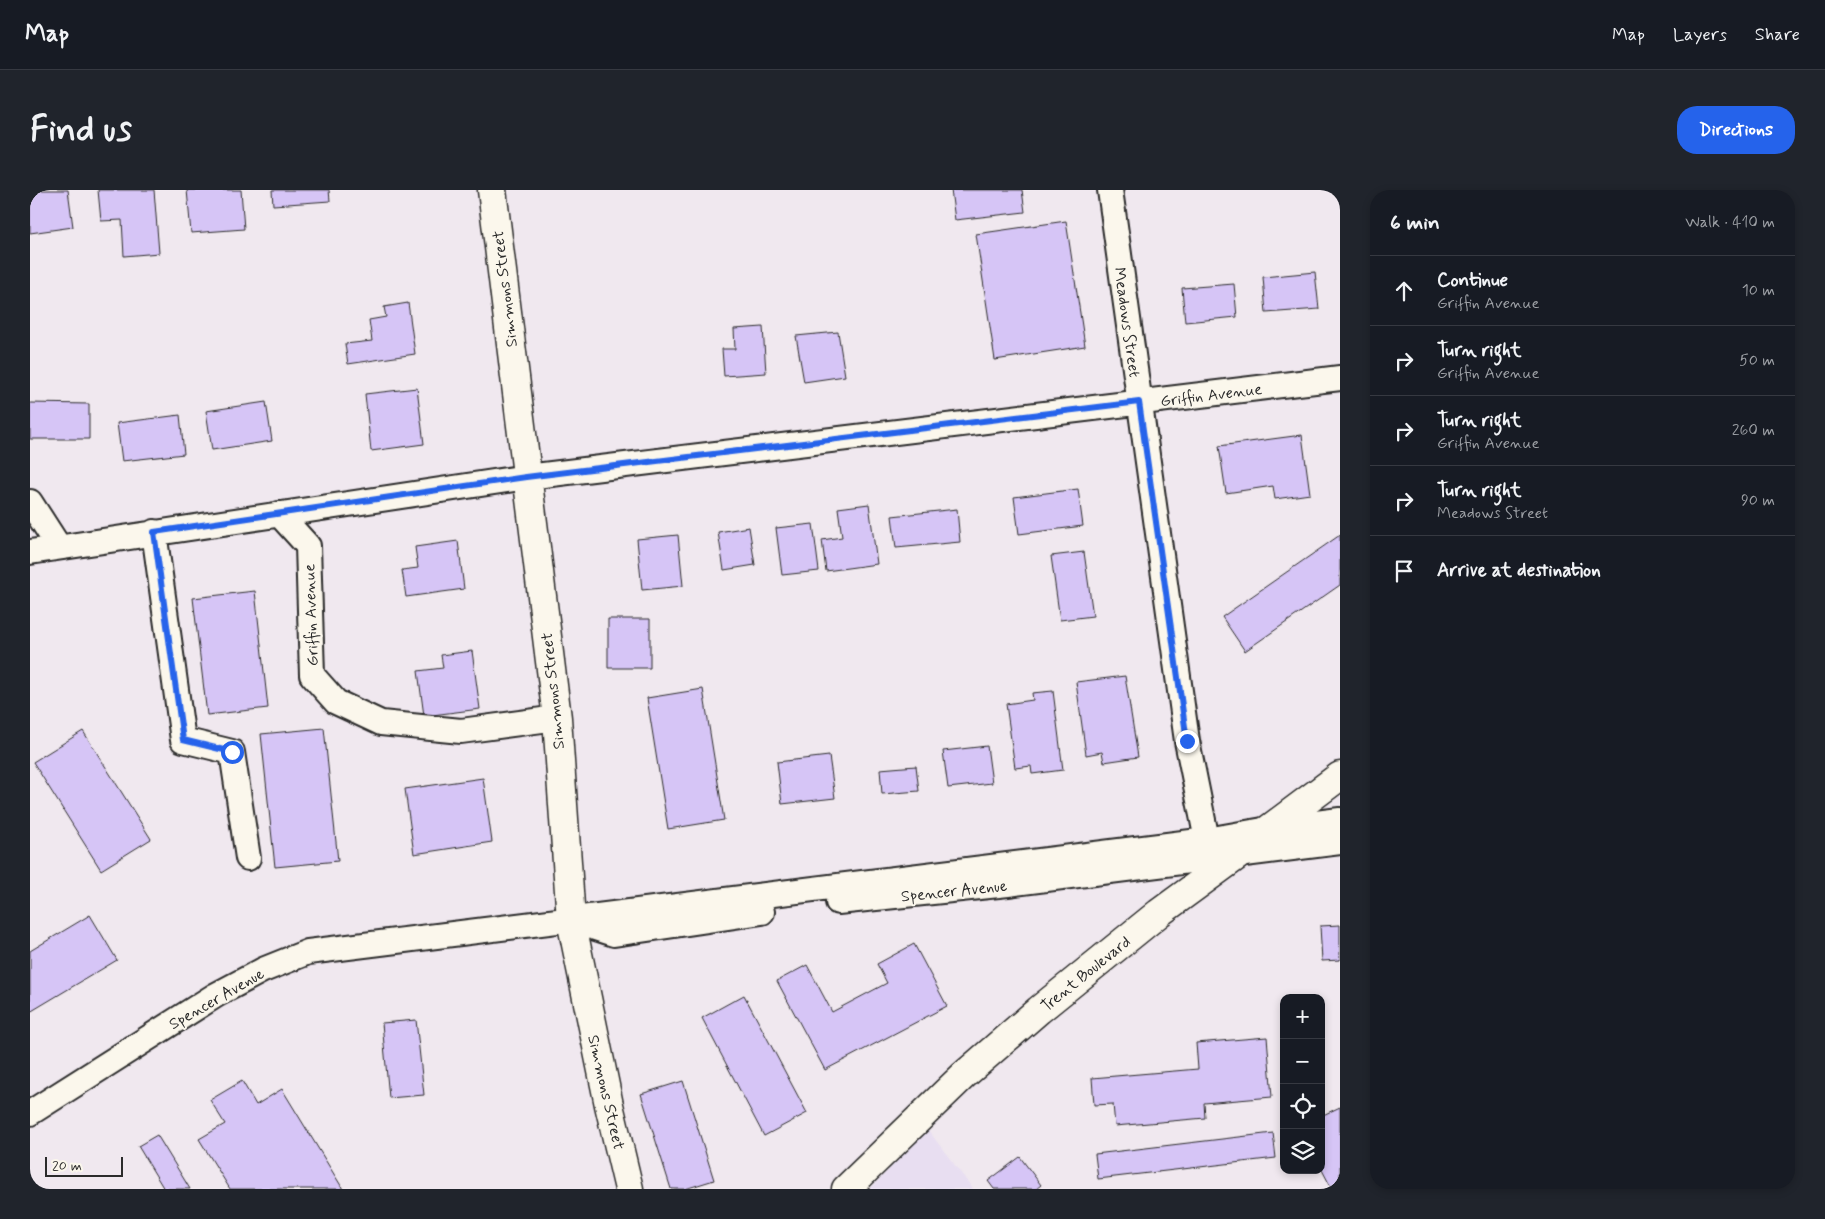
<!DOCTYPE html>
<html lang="en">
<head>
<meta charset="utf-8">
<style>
	body { margin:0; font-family:Mynerve,sans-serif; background:#20242c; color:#f1f3f6 }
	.controls { position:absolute; right:15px; bottom:15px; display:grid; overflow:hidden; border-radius:10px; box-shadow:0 2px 8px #0003 }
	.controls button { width:45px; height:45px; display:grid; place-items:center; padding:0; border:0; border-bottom:1px solid #363941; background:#171b24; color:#f1f3f6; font:25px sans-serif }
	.scale { position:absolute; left:15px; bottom:12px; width:78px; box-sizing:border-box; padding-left:5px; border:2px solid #2b2b2b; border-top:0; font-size:14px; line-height:18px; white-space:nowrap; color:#2b2b2b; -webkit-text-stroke:4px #fbf7ec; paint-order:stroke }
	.stop { position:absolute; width:15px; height:15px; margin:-11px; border:4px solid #2563eb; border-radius:50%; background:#fff }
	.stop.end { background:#2563eb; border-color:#fff; box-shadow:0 1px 5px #0008 }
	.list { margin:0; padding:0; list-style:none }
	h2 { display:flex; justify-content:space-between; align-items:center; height:65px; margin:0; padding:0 20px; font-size:21px }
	h2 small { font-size:16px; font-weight:400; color:#9ea1a6 }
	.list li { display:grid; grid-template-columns:32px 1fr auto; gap:15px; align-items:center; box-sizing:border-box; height:70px; padding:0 20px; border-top:1px solid #363941 }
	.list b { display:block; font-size:19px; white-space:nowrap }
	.list p { margin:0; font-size:16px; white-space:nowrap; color:#9ea1a6 }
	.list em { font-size:16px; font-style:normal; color:#9ea1a6 }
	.icon { flex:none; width:28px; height:28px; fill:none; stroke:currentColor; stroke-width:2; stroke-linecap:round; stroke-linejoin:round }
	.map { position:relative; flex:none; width:1310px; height:999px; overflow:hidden; border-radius:20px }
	header { display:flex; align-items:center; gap:30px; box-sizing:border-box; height:70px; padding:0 25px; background:#171b24; border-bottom:1px solid #363941 }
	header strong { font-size:24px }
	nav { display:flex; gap:28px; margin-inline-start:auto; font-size:18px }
	.intro { display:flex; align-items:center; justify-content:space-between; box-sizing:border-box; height:120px; padding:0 30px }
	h1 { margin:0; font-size:35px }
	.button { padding:12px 22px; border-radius:20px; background:#2563eb; color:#fff; font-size:18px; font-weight:700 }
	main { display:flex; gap:30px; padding:0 30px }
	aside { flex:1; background:#171b24; border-radius:20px; box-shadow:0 2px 8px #0003 }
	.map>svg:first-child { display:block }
</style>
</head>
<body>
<header>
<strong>Map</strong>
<nav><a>Map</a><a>Layers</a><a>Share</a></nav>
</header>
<div class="intro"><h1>Find us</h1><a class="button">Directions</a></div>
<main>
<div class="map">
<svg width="1310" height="999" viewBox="0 0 1310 999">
	<rect width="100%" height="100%" fill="#f0e8ef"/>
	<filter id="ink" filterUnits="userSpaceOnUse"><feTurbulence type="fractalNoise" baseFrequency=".02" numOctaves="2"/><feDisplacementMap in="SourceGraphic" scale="10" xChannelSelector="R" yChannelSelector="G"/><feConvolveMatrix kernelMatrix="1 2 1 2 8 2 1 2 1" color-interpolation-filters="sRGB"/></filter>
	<g filter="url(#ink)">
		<path fill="#e8def1" d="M898,940L943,999H840L897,940Z"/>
		<path fill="#d6c5f6" stroke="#2b2b2b" d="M11,0H38L43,37L0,43V1Z
			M68,0H124L129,63L94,66L92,30L71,31Z
			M157,0H211L214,39L161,43Z
			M242,0H299L300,11L243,15Z
			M921,0H992L995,22L925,30Z
			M1036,31L1055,156L965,170L946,44Z
			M1285,82L1289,119L1236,123L1233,87Z
			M1204,94L1207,127L1155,132L1152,98Z
			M378,113L385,164L318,174L315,154L342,151L339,130L356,127L354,117Z
			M733,137L736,183L694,186L692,159H705L704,139Z
			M808,142L815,186L774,192L766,146Z
			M387,198L394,254L341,261L335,204Z
			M236,212L242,251L182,260L176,221Z
			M0,213L59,214V249H0Z
			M150,225L154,264L92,271L87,233Z
			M1272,245L1280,304L1245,309L1243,296L1196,303L1189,256Z
			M1048,299L1053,336L989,344L984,307Z
			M839,314L847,374L796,381L792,350L812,347L808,318Z
			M927,319L930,352L866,358L862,326Z
			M783,334L789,381L752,385L746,338Z
			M719,337L725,375L694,380L688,342Z
			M648,345L653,396L612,400L607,349Z
			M1310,345V395L1215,461L1192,427Z
			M428,351L434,399L376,407L372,380L388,378L385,357Z
			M1054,362L1063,426L1030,430L1021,366Z
			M225,401L238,518L177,525L163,408Z
			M578,429H620V478H578Z
			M442,461L450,519L394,526L388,481L413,478L411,465Z
			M1095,486L1108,567L1074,572L1072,562L1056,565L1046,492Z
			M673,499L694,630L638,639L617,508Z
			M1023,501L1033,580L1002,584L1001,576L985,578L976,514L1003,510L1002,503Z
			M294,538L308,671L245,677L231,544Z
			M53,541L121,649L71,680L3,572Z
			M957,556L962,593L918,598L913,561Z
			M799,566L805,608L752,614L747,572Z
			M886,576L889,601L852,604L850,579Z
			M453,588L462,652L384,664L375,599Z
			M60,725L87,770L0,822V761Z
			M1310,735V770L1292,771L1290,736Z
			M884,754L917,816L795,880L747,791L777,775L802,822L857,793L847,774Z
			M714,805L777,923L734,946L672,828Z
			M386,830L394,905L359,908L352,833Z
			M1237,847L1242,907L1174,913L1175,928L1085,936L1083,914L1064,915L1062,888L1168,879L1166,853Z
			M212,891L226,915L252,899L313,999H200L169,949L195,934L180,910Z
			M653,891L684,990L655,999H641L611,904Z
			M1310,917V999H1302L1291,978V926Z
			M1243,943L1246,968L1068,989L1065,964Z
			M127,945L160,999H134L108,956Z
			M990,967L1011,995L1006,999H964L958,991Z"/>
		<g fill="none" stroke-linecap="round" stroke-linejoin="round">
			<defs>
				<path id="minor" d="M1080,0L1157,551L1177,650
					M0,312L29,357
					M249,324L278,356L282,485L306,512L351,533L431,541L527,528
					M124,342L153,550L202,562L218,668
					M0,362L497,287L1310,188
					M808,712L978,694L1310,652
					M547,732L584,744L732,722
					M0,923L186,805L233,780L278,762L1177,650L1239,639L1310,630"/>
				<path id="tertiary" d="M462,0L527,528L541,730L579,915L599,999
					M816,999L934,885L1009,820L1129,723L1211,663L1239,639L1310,586"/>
			</defs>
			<use href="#minor" stroke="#2b2b2b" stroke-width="28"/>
			<use href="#tertiary" stroke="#2b2b2b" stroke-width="31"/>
			<use href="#minor" stroke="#fbf7ec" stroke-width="24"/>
			<use href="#tertiary" stroke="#fbf7ec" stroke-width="28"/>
		</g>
	</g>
	<g fill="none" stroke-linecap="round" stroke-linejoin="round" filter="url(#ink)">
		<path stroke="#2563eb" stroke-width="6" d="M202,562L153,550L124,342L496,287L1109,212L1157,551"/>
	</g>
	<g text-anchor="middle" stroke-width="4" stroke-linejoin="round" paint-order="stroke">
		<g font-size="16" fill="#2b2b2b" stroke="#fbf7ec">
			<text transform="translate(474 99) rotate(-97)" y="6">Simmons Street</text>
			<text transform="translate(1098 132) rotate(82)" y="6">Meadows Street</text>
			<text transform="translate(1181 204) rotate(-7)" y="6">Griffin Avenue</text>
			<text transform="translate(280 425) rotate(-92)" y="6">Griffin Avenue</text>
			<text transform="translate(522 501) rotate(-96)" y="6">Simmons Street</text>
			<text transform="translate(924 700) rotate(-6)" y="6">Spencer Avenue</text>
			<text transform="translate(1055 783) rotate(-39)" y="6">Trent Boulevard</text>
			<text transform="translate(186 808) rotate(-30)" y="6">Spencer Avenue</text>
			<text transform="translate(577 902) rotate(77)" y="6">Simmons Street</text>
		</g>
	</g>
</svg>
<div class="controls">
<button>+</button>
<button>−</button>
<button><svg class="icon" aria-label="locate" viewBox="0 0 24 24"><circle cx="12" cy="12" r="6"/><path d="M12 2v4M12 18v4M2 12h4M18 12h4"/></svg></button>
<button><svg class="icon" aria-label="layers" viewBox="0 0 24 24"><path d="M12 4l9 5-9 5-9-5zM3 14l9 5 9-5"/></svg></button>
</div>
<div class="scale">20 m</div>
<div class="stop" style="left:202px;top:562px"></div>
<div class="stop end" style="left:1157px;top:551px"></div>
</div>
<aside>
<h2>6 min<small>Walk · 410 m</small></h2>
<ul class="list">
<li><svg class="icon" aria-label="ahead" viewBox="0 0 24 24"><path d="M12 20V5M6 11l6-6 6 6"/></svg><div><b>Continue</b><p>Griffin Avenue</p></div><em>10 m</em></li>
<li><svg class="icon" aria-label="right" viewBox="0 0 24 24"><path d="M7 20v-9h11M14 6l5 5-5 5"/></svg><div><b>Turn right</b><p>Griffin Avenue</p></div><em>50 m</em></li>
<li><svg class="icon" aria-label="right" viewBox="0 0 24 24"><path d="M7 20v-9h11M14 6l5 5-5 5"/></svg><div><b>Turn right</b><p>Griffin Avenue</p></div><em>260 m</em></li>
<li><svg class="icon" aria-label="right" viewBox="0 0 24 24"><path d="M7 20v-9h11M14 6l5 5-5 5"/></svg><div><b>Turn right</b><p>Meadows Street</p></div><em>90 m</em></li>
<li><svg class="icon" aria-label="arrive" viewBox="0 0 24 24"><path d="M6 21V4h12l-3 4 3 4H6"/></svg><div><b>Arrive at destination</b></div></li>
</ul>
</aside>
</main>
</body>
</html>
